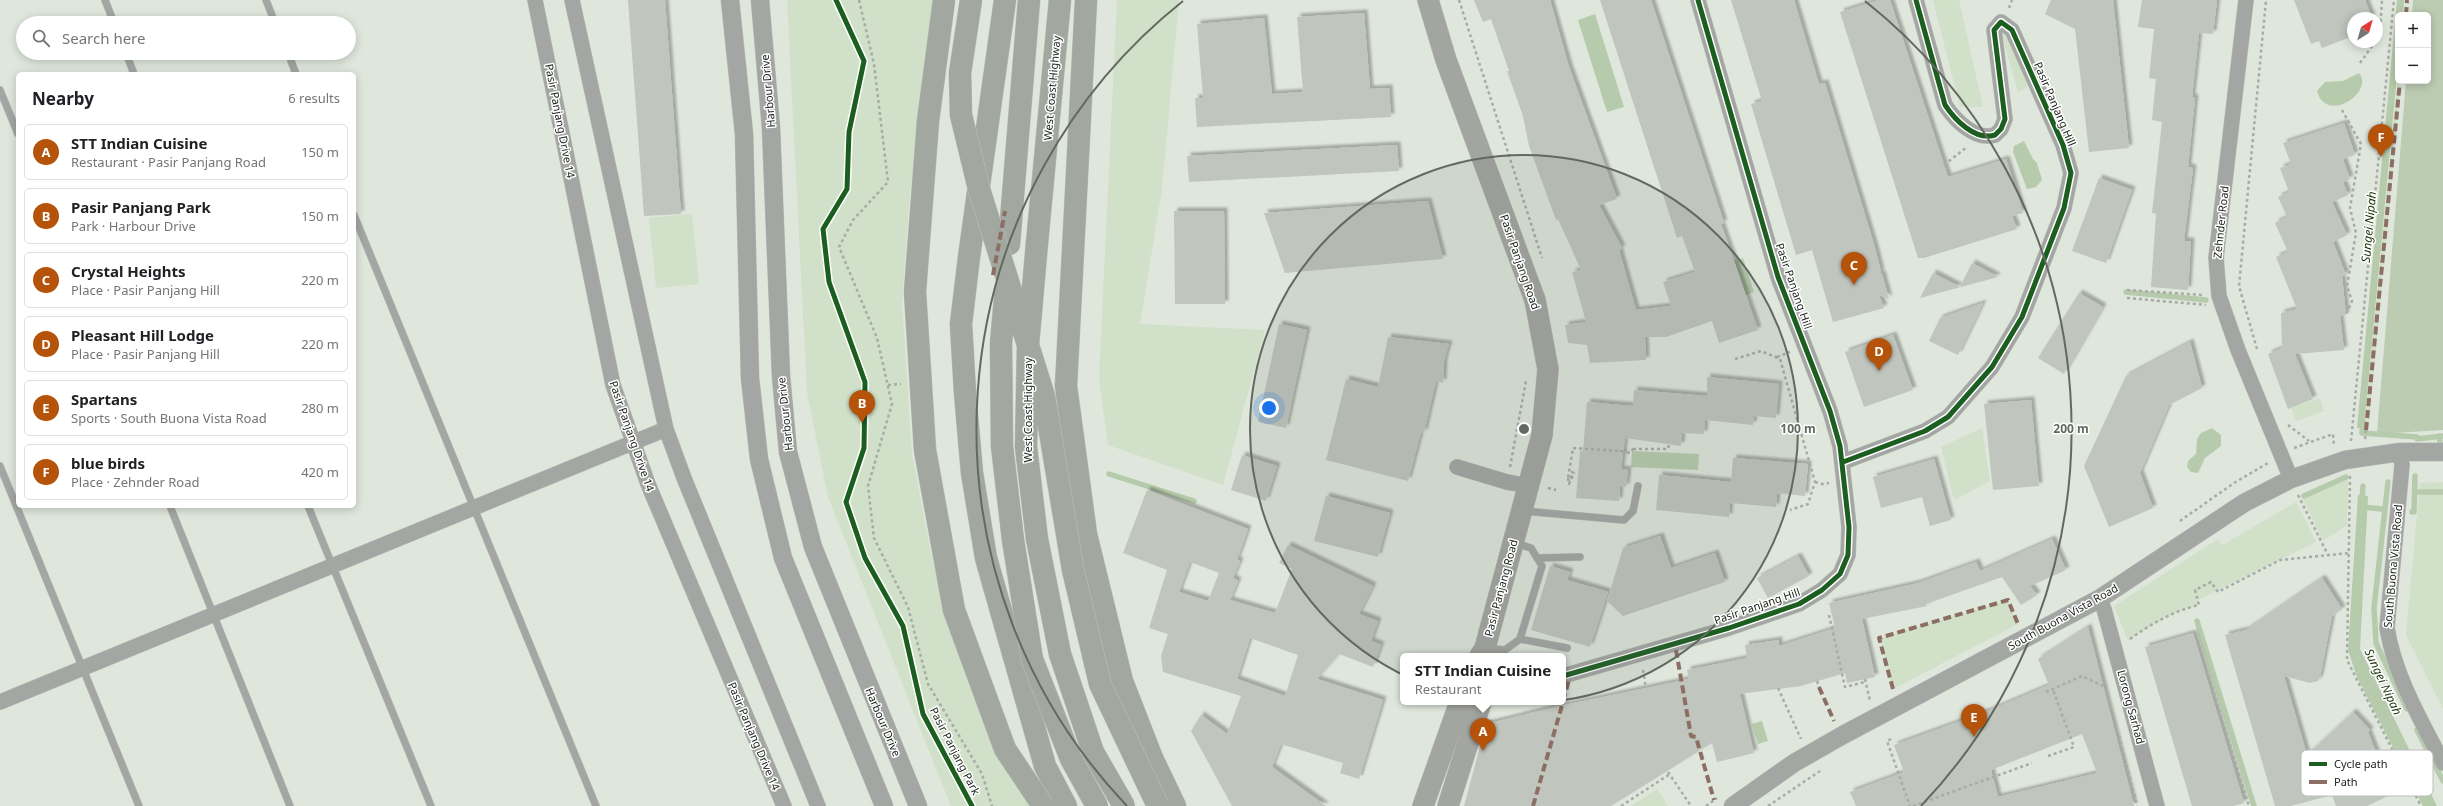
<!DOCTYPE html>
<html lang="en">
<head>
<meta charset="utf-8">
<style>
	body { margin:0; font-family:"Noto Sans",sans-serif; background:#f6f6f6; color:#202124 }
	.controls { position:absolute; right:12px; top:12px; display:grid; overflow:hidden; border-radius:6px; box-shadow:0 2px 10px #0003 }
	.controls button { width:36px; height:36px; display:grid; place-items:center; padding:0; border:0; border-bottom:1px solid #e0e0e0; background:#fff; color:#202124; font:20px sans-serif }
	.compass { position:absolute; left:2347px; top:12px; width:36px; height:36px; border-radius:50%; background:#fff; box-shadow:0 2px 10px #0003; rotate:37deg }
	.you { position:absolute; left:1269px; top:408px; width:14px; height:14px; margin:-10px; border:3px solid #fff; border-radius:50%; background:#1a73e8; box-shadow:0 0 0 6px #1a73e833 }
	.badge { display:grid; place-items:center; width:26px; height:26px; border-radius:50%; background:#b45309; color:#fff; font-size:13px; font-weight:700 }
	.pin { position:absolute; translate:-50% -33px; filter:drop-shadow(0 1px 2px #0008) }
	.pin::after { content:''; position:absolute; top:21px; width:14px; height:12px; background:inherit; clip-path:polygon(0 0,100% 0,50% 100%) }
	.popup { position:absolute; left:1400px; top:653px; width:166px; height:52px; box-sizing:border-box; display:grid; place-content:center; border-radius:6px; background:#fff; filter:drop-shadow(0 1px 3px #0005); font-size:13px; white-space:nowrap; color:#757577 }
	.popup b { font-size:15px; color:#202124 }
	.popup::after { content:''; position:absolute; left:50%; top:100%; margin-left:-8px; border:8px solid transparent; border-top-color:#fff }
	.list { margin:0; padding:0; list-style:none }
	h2 { display:flex; justify-content:space-between; align-items:center; height:52px; margin:0; padding:0 16px; font-size:17px }
	h2 small { font-size:13px; font-weight:400; color:#757577 }
	.list li { display:grid; grid-template-columns:26px 1fr auto; gap:12px; align-items:center; box-sizing:border-box; height:56px; margin:0 8px 8px; padding:0 8px; border:1px solid #e0e0e0; border-radius:6px }
	.list b { display:block; font-size:15px; white-space:nowrap }
	.list p { margin:0; font-size:13px; white-space:nowrap; color:#757577 }
	.list em { font-size:13px; font-style:normal; color:#757577 }
	.icon { flex:none; width:22px; height:22px; fill:none; stroke:currentColor; stroke-width:2; stroke-linecap:round; stroke-linejoin:round }
	.map { position:relative; flex:none; width:2443px; height:806px; overflow:hidden }
	.search { position:absolute; background:#fff; box-shadow:0 2px 10px #0003; left:16px; top:16px; width:340px; height:44px; display:flex; align-items:center; gap:10px; box-sizing:border-box; padding:0 14px; border-radius:22px; color:#757577; font-size:15px }
	.panel { position:absolute; background:#fff; box-shadow:0 2px 10px #0003; left:16px; top:72px; width:340px; height:436px; border-radius:6px }
	.map>svg:first-child { display:block }
</style>
</head>
<body>
<div class="map">
<svg width="2443" height="806" viewBox="0 0 2443 806">
	<defs>
		<filter id="shadow"><feDropShadow dx="3.5" dy="-3.5" stdDeviation="1" flood-color="#0004"/></filter>
	</defs>
	<rect width="100%" height="100%" fill="#dfe6dc"/>
	<path fill="#d1e0c9" d="M787,0H934L909,204L902,302L912,454L930,549L946,615L1035,806H951L828,497L807,392Z
		M1117,0H1179L1162,189L1140,324L1265,330L1223,485L1108,445L1099,379Z
		M1933,0H1959L1983,107H1960Z
		M2001,32L2009,37L2028,86L2018,93Z
		M2398,73V81H2401L2368,433L2365,434L2364,432Z
		M692,214L699,284L656,288L649,218Z
		M2320,398L2324,411L2296,421L2291,408Z
		M1982,428L1990,481L1954,500L1941,447Z
		M2348,479L2347,525L2323,541L2303,499Z
		M2443,482V709L2406,635L2420,483Z
		M2296,502L2316,542L2198,600L2199,605C2172,612 2150,625 2128,641L2114,606L2218,539L2223,545Z
		M2008,600L2018,624L1893,689L1879,638Z
		M1657,789L1668,806H1631Z"/>
	<path fill="#bbccb2" d="M2413,0H2443V430L2377,434L2406,81H2428V15H2412Z"/>
	<path fill="#b6cbab" d="M2397,0H2404L2403,15H2398V64L2364,428H2357Z
		M1595,14L1624,107L1607,112L1578,20Z
		M2359,73C2375,92 2326,125 2317,91L2325,82L2343,81Z
		M2024,141L2033,159L2037,163L2042,180L2036,187L2027,189L2013,152L2014,146Z
		M1743,258L1754,292L1746,295L1734,260Z
		M2212,428L2221,435V446L2205,458L2198,473L2191,472L2187,467L2188,461L2196,454L2197,439L2201,433Z
		M1632,451L1699,454L1698,470L1631,467Z
		M2358,495L2368,496L2360,649L2437,806H2423L2357,677L2348,650Z
		M1762,721L1768,741L1758,744L1752,724Z"/>
	<g fill="none" stroke-linecap="round" stroke-linejoin="round">
		<path stroke="#b6cbab" stroke-width="5.5" d="M2126,292L2206,300
			M2363,422L2362,433L2417,437
			M2439,436L2440,443
			M2417,439L2443,436
			M1109,474L1194,501
			M2388,482L2374,608L2376,643L2407,709
			M2415,492H2443
			M2304,496L2346,477
			M2362,501L2363,486
			M2362,507L2382,509
			M2412,512H2414L2415,476
			M2197,621L2254,806
			M2417,730L2443,781"/>
	</g>
	<path fill="#c0c5bd" fill-rule="evenodd" filter="url(#shadow)" d="M628,0H665L681,214L644,216Z
		M1474,0H1550L1569,67L1617,199L1599,205L1622,248L1619,250L1636,310L1671,306L1663,282L1695,272L1682,236L1677,238L1600,0H1651L1724,223L1721,224L1758,330L1719,343L1712,321L1666,337H1645L1646,360L1590,363L1587,345L1568,343L1565,325L1586,322L1572,272L1581,270L1558,219L1556,220L1541,179L1529,146L1523,116L1507,71H1509L1491,19L1483,22Z
		M1731,0H1794L1819,84L1825,83L1875,248L1881,272L1879,273L1882,274L1889,299L1879,295L1884,308L1833,322L1812,250L1796,255L1751,104L1762,101Z
		M1879,0H1890L1948,177L2006,159L2023,213L2012,216L2017,229L1924,258H1918L1840,12Z
		M2051,0H2113L2129,148L2089,152L2075,29L2045,14Z
		M2142,0H2217L2213,34L2199,33L2192,97L2195,98L2188,167L2193,168L2184,241H2191L2188,290L2151,287L2156,214L2152,213L2162,122L2152,120L2156,79L2149,78L2154,29L2138,27Z
		M2294,0H2365L2372,18H2353V36L2322,48L2319,41L2311,44Z
		M1364,13L1370,89L1389,88L1391,117L1197,127L1195,98H1203L1197,24L1264,18L1272,94L1303,92L1297,17Z
		M2344,123L2355,155L2343,159L2350,179L2343,182L2348,195L2332,202L2347,235L2333,242L2346,275L2342,276L2346,315L2340,316L2344,350L2295,354L2313,399L2288,409L2268,354L2282,348L2281,313L2297,309L2276,257L2288,252L2275,223L2287,217L2278,197L2289,192L2280,168L2291,164L2283,143Z
		M1397,145L1399,171L1189,182L1187,156Z
		M2099,178L2132,190L2106,263L2072,251Z
		M1428,201L1443,259L1285,273L1264,213Z
		M1174,211H1224L1225,304H1175Z
		M1972,263L1998,277L1920,298L1933,273L1960,287Z
		M2079,293L2103,307L2064,374L2038,358Z
		M1983,303L1958,355L1929,341L1940,318Z
		M1279,324L1307,330L1286,428L1258,422Z
		M1893,335L1913,390L1864,407L1845,352Z
		M1388,337L1449,344L1444,361L1443,383L1436,381L1424,433L1421,432L1408,481L1326,460L1346,379L1378,387Z
		M2190,342L2202,388L2169,405L2140,473L2153,508L2109,527L2084,466L2126,376Z
		M1707,377L1779,384L1776,418L1754,416L1753,425L1705,420L1704,434L1682,433L1681,446L1625,438L1621,469L1628,470L1626,487L1620,486L1619,501L1576,498L1580,451H1583L1587,402L1633,406L1634,390L1707,396Z
		M2031,400L2039,486L1993,490L1984,404Z
		M1242,455L1277,466L1266,501L1231,490Z
		M1733,458L1808,464L1805,496L1777,493L1776,507L1730,503L1729,517L1656,510L1659,475L1731,482Z
		M1934,459L1951,520L1930,526L1922,497L1881,508L1873,477Z
		M1147,490L1248,529L1237,560L1240,561L1233,578L1238,581L1230,600L1275,613L1292,569L1279,563L1288,545L1373,586L1359,614L1378,621L1371,641L1381,645L1373,667L1339,654L1317,679L1383,700L1359,779L1340,773L1343,763L1281,744L1272,767L1326,806H1232L1191,731L1201,715L1227,734L1241,696L1163,672L1161,656L1168,634L1149,628L1167,570L1123,553ZM1190,562L1219,573L1208,601L1179,592ZM1250,638L1298,655L1285,696L1237,679Z
		M1326,496L1390,513L1378,557L1314,541Z
		M1660,536L1671,568L1715,553L1725,582L1623,616L1607,601L1623,548Z
		M2052,539L2066,570L2030,586L2037,595L2021,605L2002,577L1926,604L1927,606L1862,619L1875,677L1847,683L1845,673L1801,686L1740,694L1754,753L1717,762L1712,743L1611,806H1464L1486,724L1555,707L1689,679L1687,670L1747,658L1745,645L1779,640V646L1835,628L1829,603L1918,583L1976,562L1980,571Z
		M1798,556L1809,576L1768,598L1757,578Z
		M1550,566L1570,572L1567,580L1608,592L1590,647L1531,630Z
		M2322,578L2342,609L2332,616L2320,677L2318,681L2310,683L2284,676L2307,755L2353,712L2370,730L2368,732L2392,794L2367,806H2336L2332,795L2291,806H2275L2225,635L2246,630Z
		M2088,627L2134,806H1856L1850,792L1904,772L1894,745L1988,711L2049,685L2038,659ZM2082,734L2097,773L1998,797L1991,770Z
		M2193,633L2244,803L2233,806H2192L2145,647Z"/>
	<g fill="none" stroke-linecap="round" stroke-linejoin="round">
		<defs>
			<path id="service" d="M105,0L114,23
				M266,0L275,23
				M126,53L134,74
				M288,53L296,74
				M0,90L18,134
				M354,215L596,806
				M0,466L139,806
				M170,506L290,806
				M308,506L431,806
				M1523,511L1624,520L1633,511L1638,486
				M1537,558L1580,557
				M1520,639L1567,648
				M1487,648L1505,650L1520,639L1542,566L1531,548L1515,543"/>
			<path id="minor" d="M535,0L613,385L648,484L784,806
				M572,0L666,429L684,478L818,806
				M2246,0L2216,258L2219,296L2238,350L2291,479
				M2400,452L2402,465L2387,628C2395,677 2421,720 2443,763
				M1843,462L1925,431L1948,417L1992,367L2022,317L2064,208L2071,173L2063,145L2012,30L2001,22L1994,30L2005,119L2001,129L1995,135C1975,141 1955,120 1945,105L1916,0
				M1457,467L1507,482L1530,486
				M2099,599L2104,609L2157,806
				M1563,676L1729,628L1799,604L1822,590L1840,574L1848,555L1849,527L1840,446L1830,411L1778,277L1698,0
				M0,702L666,429"/>
			<path id="tertiary" d="M730,0L744,134L750,378L759,459L783,558L884,806
				M760,0L771,128L781,376L788,452L813,547L918,806
				M1733,806L1794,763L1843,735L2099,599L2244,503L2291,479L2345,460L2400,452H2443"/>
			<path id="secondary" d="M1428,0L1446,60L1535,300L1548,369L1542,435L1485,648L1480,656
				M1423,806L1460,702
				M1448,806L1481,702"/>
			<path id="trunk" d="M1005,0L969,257L961,324L965,393L972,473L986,558L1045,766L1066,806
				M1086,0L1066,386L1086,534L1122,681L1152,758L1175,806
				M1037,243L1060,0
				M1009,244L1029,0"/>
		</defs>
		<use href="#service" stroke="#bdc2bb" stroke-width="8"/>
		<use href="#minor" stroke="#bdc2bb" stroke-width="16"/>
		<use href="#tertiary" stroke="#bdc2bb" stroke-width="19"/>
		<use href="#secondary" stroke="#bdc2bb" stroke-width="22"/>
		<use href="#trunk" stroke="#bdc2bb" stroke-width="23"/>
		<path stroke="#a8aba6" stroke-width="2.5" stroke-dasharray="3 3" stroke-linecap="butt" d="M859,0L874,64L888,182L853,220L839,247L877,338L892,404L868,486L874,538L908,607L928,684L982,774L992,806
			M1459,0L1542,258
			M2009,8L2012,0
			M2377,39L2380,34L2382,0
			M2360,63L2375,42
			M2342,110L2361,144L2350,208L2356,233L2347,286L2352,301L2345,316
			M1944,165L1967,147
			M2127,290L2203,295
			M2127,298L2206,305
			M2257,349L2239,286L2266,0
			M1777,357L1790,352
			M1735,359L1761,351L1780,359L1815,482L1808,504L1790,510
			M888,385L901,384
			M2288,425L2309,441
			M2365,439L2366,430
			M2351,441L2394,0
			M2294,448L2333,434L2334,446
			M1633,449H1668L1669,445
			M1627,450L1621,451L1630,453L1633,449H1629
			M1510,467L1526,381
			M2350,476L2347,660L2421,806
			M1568,478L1569,484L1574,473L1572,472L1571,478H1568L1573,448L1621,451
			M1815,482L1822,484L1829,483
			M1548,488L1556,490
			M2298,495L2328,555
			M2180,521L2234,483L2268,463
			M1829,615L1845,687L1865,682
			M2130,639C2151,624 2173,611 2199,605L2195,590L2211,582L2218,592L2280,560L2350,553
			M2198,641L2249,806
			M1643,670L1646,688
			M1865,679L1870,701
			M1817,681L1819,687
			M1778,688L1801,739
			M2046,692L2082,676L2107,688
			M2119,736L2137,806
			M1891,739L1887,741L1910,806
			M2048,756L2074,747L2053,690
			M1668,772L1691,806
			M1621,806L1670,774
			M1706,806L1717,798
			M1768,806L1820,771
			M1913,806L2032,763"/>
		<use href="#service" stroke="#a4a6a3" stroke-width="7"/>
		<use href="#minor" stroke="#a4a6a3" stroke-width="15"/>
		<use href="#tertiary" stroke="#a4a6a3" stroke-width="18"/>
		<use href="#secondary" stroke="#a3a5a0" stroke-width="21"/>
		<use href="#trunk" stroke="#a2a7a0" stroke-width="22"/>
		<defs>
			<path id="trunk-bridge" d="M944,0L928,121L915,292L925,450L954,610L1005,749L1043,806
				M971,0L960,73L961,115L979,189L1044,396L1073,570L1100,684L1158,806
				M1037,243L1028,345L1026,447L1037,539L1060,654L1093,752L1124,806
				M1006,287L1001,343L1002,446L1013,540L1032,659L1071,759L1097,806"/>
		</defs>
		<use href="#trunk-bridge" stroke="#bdc2bb" stroke-width="23" stroke-linecap="butt"/>
		<use href="#trunk-bridge" stroke="#a2a7a0" stroke-width="22"/>
		<path stroke="#8d6e63" stroke-width="4" stroke-dasharray="8 4" stroke-linecap="butt" d="M2406,15L2407,0
			M993,275L1005,211
			M2366,430L2400,81
			M1676,650L1691,736L1696,737L1714,800
			M1819,687L1834,721
			M1893,689L1879,638L2008,600L2018,624
			M1563,701L1571,673
			M1533,806L1563,702"/>
		<defs>
			<path id="cycleway" d="M836,0L864,61L849,132L847,189L823,229L829,282L865,382L864,448L846,502L865,558L903,626L923,714L972,806
				M1843,462L1925,431L1948,417L1992,367L2022,317L2064,208L2071,173L2063,145L2012,30L2001,22L1994,30L2005,119L2001,129L1995,135C1975,141 1955,120 1945,105L1916,0
				M1563,676L1729,628L1799,604L1822,590L1840,574L1848,555L1849,527L1840,446L1830,411L1778,277L1698,0"/>
		</defs>
		<use href="#cycleway" stroke="#fff" stroke-width="8"/>
		<use href="#cycleway" stroke="#1b5e20" stroke-width="5"/>
	</g>
	<circle cx="1524" cy="429" r="274" fill="#636960" fill-opacity=".12"/>
	<g fill="none" stroke="#636960" stroke-width="2">
		<circle cx="1524" cy="429" r="274"/>
		<path d="M1127 806A547 547 0 0 1 1183 1M1865 1A547 547 0 0 1 1921 806"/>
	</g>
	<g text-anchor="middle" stroke-width="3" stroke-linejoin="round" paint-order="stroke">
		<g font-size="11" fill="#20251e" stroke="#fff">
			<text transform="translate(1052 88) rotate(-85)" y="4">West Coast Highway</text>
			<text transform="translate(768 91) rotate(-95)" y="4">Harbour Drive</text>
			<text transform="translate(2055 104) rotate(67)" y="4">Pasir Panjang Hill</text>
			<text transform="translate(560 121) rotate(79)" y="4">Pasir Panjang Drive 14</text>
			<text transform="translate(2221 222) rotate(-84)" y="4">Zehnder Road</text>
			<text transform="translate(1520 262) rotate(71)" y="4">Pasir Panjang Road</text>
			<text transform="translate(1794 286) rotate(71)" y="4">Pasir Panjang Hill</text>
			<text transform="translate(1028 410) rotate(-90)" y="4">West Coast Highway</text>
			<text transform="translate(785 414) rotate(-96)" y="4">Harbour Drive</text>
			<text transform="translate(632 436) rotate(71)" y="4">Pasir Panjang Drive 14</text>
			<text transform="translate(2393 566) rotate(-85)" y="4">South Buona Vista Road</text>
			<text transform="translate(1501 588) rotate(-75)" y="4">Pasir Panjang Road</text>
			<text transform="translate(1757 606) rotate(-19)" y="4">Pasir Panjang Hill</text>
			<text transform="translate(2063 617) rotate(-29)" y="4">South Buona Vista Road</text>
			<text transform="translate(2131 707) rotate(75)" y="4">Lorong Sarhad</text>
			<text transform="translate(883 722) rotate(67)" y="4">Harbour Drive</text>
			<text transform="translate(754 736) rotate(67)" y="4">Pasir Panjang Drive 14</text>
			<text transform="translate(955 751) rotate(63)" y="4">Pasir Panjang Park</text>
		</g>
		<g font-size="12" font-style="italic" fill="#1b3509" stroke="#fff">
			<text transform="translate(2369 227) rotate(-85)" y="4">Sungei Nipah</text>
			<text transform="translate(2383 682) rotate(65)" y="4">Sungei Nipah</text>
		</g>
	</g>
	<rect x="2301" y="750" width="132" height="46" rx="6" fill="#fff" stroke="#bcbebc" stroke-width="1"/>
	<rect x="2309" y="762" width="18" height="4" fill="#1b5e20"/>
	<rect x="2309" y="780" width="18" height="4" fill="#8d6e63"/>
	<g font-size="11" fill="#20251e">
		<text x="2334" y="768">Cycle path</text>
		<text x="2334" y="786">Path</text>
	</g>
	<circle cx="1524" cy="429" r="6" fill="#636960" stroke="#fff" stroke-width="2"/>
	<g font-size="12" text-anchor="middle" font-weight="bold" fill="#636960" stroke="#fff" stroke-width="3" stroke-linejoin="round" paint-order="stroke">
		<text x="1798" y="433">100 m</text>
		<text x="2071" y="433">200 m</text>
	</g>
</svg>
<div class="controls">
<button>+</button>
<button>−</button>
</div>
<svg class="compass" viewBox="-18 -18 36 36"><path d="M0-13l5 13h-10z" fill="#e53935"/><path d="M0 13l5-13h-10z" fill="#757577"/></svg>
<div class="you"></div>
<div class="pin badge" style="left:1483px;top:751px">A</div>
<div class="popup"><b>STT Indian Cuisine</b>Restaurant</div>
<div class="pin badge" style="left:862px;top:423px">B</div>
<div class="pin badge" style="left:1854px;top:285px">C</div>
<div class="pin badge" style="left:1879px;top:371px">D</div>
<div class="pin badge" style="left:1974px;top:737px">E</div>
<div class="pin badge" style="left:2381px;top:157px">F</div>
<div class="search"><svg class="icon" aria-label="search" viewBox="0 0 24 24"><circle cx="10" cy="10" r="6"/><path d="M15 15l6 6"/></svg>Search here</div>
<section class="panel">
<h2>Nearby<small>6 results</small></h2>
<ul class="list">
<li><span class="badge">A</span><div><b>STT Indian Cuisine</b><p>Restaurant · Pasir Panjang Road</p></div><em>150 m</em></li>
<li><span class="badge">B</span><div><b>Pasir Panjang Park</b><p>Park · Harbour Drive</p></div><em>150 m</em></li>
<li><span class="badge">C</span><div><b>Crystal Heights</b><p>Place · Pasir Panjang Hill</p></div><em>220 m</em></li>
<li><span class="badge">D</span><div><b>Pleasant Hill Lodge</b><p>Place · Pasir Panjang Hill</p></div><em>220 m</em></li>
<li><span class="badge">E</span><div><b>Spartans</b><p>Sports · South Buona Vista Road</p></div><em>280 m</em></li>
<li><span class="badge">F</span><div><b>blue birds</b><p>Place · Zehnder Road</p></div><em>420 m</em></li>
</ul>
</section>
</div>
</body>
</html>
